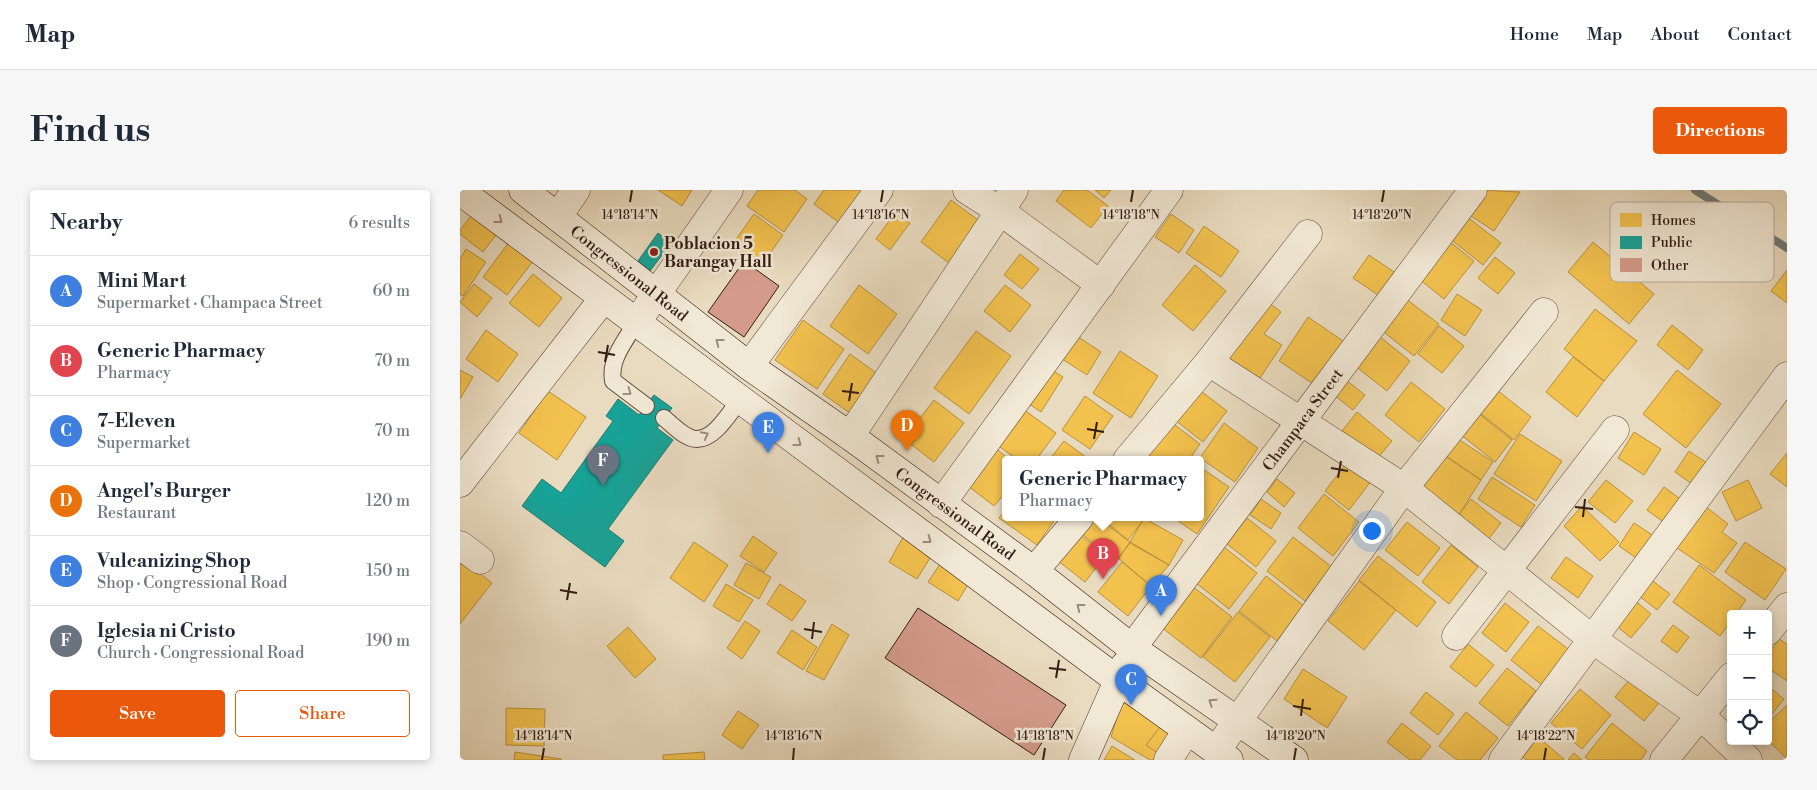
<!DOCTYPE html>
<html lang="en">
<head>
<meta charset="utf-8">
<style>
	body { margin:0; font-family:"Libre Bodoni",serif; background:#f6f6f7; color:#1f2937 }
	.controls { position:absolute; right:15px; bottom:15px; display:grid; overflow:hidden; border-radius:5px; box-shadow:0 2px 8px #0003 }
	.controls button { width:45px; height:45px; display:grid; place-items:center; padding:0; border:0; border-bottom:1px solid #e0e1e3; background:#fff; color:#1f2937; font:25px sans-serif }
	.you { position:absolute; left:911px; top:340px; width:18px; height:18px; margin:-12px; border:4px solid #fff; border-radius:50%; background:#1a73e8; box-shadow:0 0 0 8px #1a73e833 }
	.badge { display:grid; place-items:center; width:32px; height:32px; border-radius:50%; background:#ea580c; color:#fff; font-size:16px; font-weight:700 }
	.pin { position:absolute; translate:-50% -41px; filter:drop-shadow(0 1px 2px #0008) }
	.pin::after { content:''; position:absolute; top:26px; width:18px; height:15px; background:inherit; clip-path:polygon(0 0,100% 0,50% 100%) }
	.popup { position:absolute; left:542px; top:266px; width:202px; height:65px; box-sizing:border-box; display:grid; place-content:center; border-radius:5px; background:#fff; filter:drop-shadow(0 1px 4px #0005); font-size:16px; white-space:nowrap; color:#747a83 }
	.popup b { font-size:19px; color:#1f2937 }
	.popup::after { content:''; position:absolute; left:50%; top:100%; margin-left:-10px; border:10px solid transparent; border-top-color:#fff }
	.list { margin:0; padding:0; list-style:none }
	h2 { display:flex; justify-content:space-between; align-items:center; height:65px; margin:0; padding:0 20px; font-size:21px }
	h2 small { font-size:16px; font-weight:400; color:#747a83 }
	.list li { display:grid; grid-template-columns:32px 1fr auto; gap:15px; align-items:center; box-sizing:border-box; height:70px; padding:0 20px; border-top:1px solid #e0e1e3 }
	.list b { display:block; font-size:19px; white-space:nowrap }
	.list p { margin:0; font-size:16px; white-space:nowrap; color:#747a83 }
	.list em { font-size:16px; font-style:normal; color:#747a83 }
	.actions { display:flex; gap:10px; padding:15px 20px }
	.actions a { flex:1; padding:11px 0; border:1px solid #ea580c; border-radius:5px; text-align:center; font-size:18px; color:#ea580c }
	.actions .main { background:#ea580c; color:#fff }
	.icon { flex:none; width:28px; height:28px; fill:none; stroke:currentColor; stroke-width:2; stroke-linecap:round; stroke-linejoin:round }
	.map { position:relative; flex:none; width:1327px; height:570px; overflow:hidden; border-radius:5px }
	header { display:flex; align-items:center; gap:30px; box-sizing:border-box; height:70px; padding:0 25px; background:#fff; border-bottom:1px solid #e0e1e3 }
	header strong { font-size:24px }
	nav { display:flex; gap:28px; margin-inline-start:auto; font-size:18px }
	.intro { display:flex; align-items:center; justify-content:space-between; box-sizing:border-box; height:120px; padding:0 30px }
	h1 { margin:0; font-size:35px }
	.button { padding:12px 22px; border-radius:5px; background:#ea580c; color:#fff; font-size:18px; font-weight:700 }
	main { display:flex; gap:30px; padding:0 30px }
	aside { flex:1; background:#fff; border-radius:5px; box-shadow:0 2px 8px #0003 }
	.map>svg:first-child { display:block }
</style>
</head>
<body>
<header>
<strong>Map</strong>
<nav><a>Home</a><a>Map</a><a>About</a><a>Contact</a></nav>
</header>
<div class="intro"><h1>Find us</h1><a class="button">Directions</a></div>
<main>
<aside>
<h2>Nearby<small>6 results</small></h2>
<ul class="list">
<li><span class="badge" style="background:#3f7fe0">A</span><div><b>Mini Mart</b><p>Supermarket · Champaca Street</p></div><em>60 m</em></li>
<li><span class="badge" style="background:#e0444e">B</span><div><b>Generic Pharmacy</b><p>Pharmacy</p></div><em>70 m</em></li>
<li><span class="badge" style="background:#3f7fe0">C</span><div><b>7-Eleven</b><p>Supermarket</p></div><em>70 m</em></li>
<li><span class="badge" style="background:#e8710a">D</span><div><b>Angel's Burger</b><p>Restaurant</p></div><em>120 m</em></li>
<li><span class="badge" style="background:#3f7fe0">E</span><div><b>Vulcanizing Shop</b><p>Shop · Congressional Road</p></div><em>150 m</em></li>
<li><span class="badge" style="background:#6b7280">F</span><div><b>Iglesia ni Cristo</b><p>Church · Congressional Road</p></div><em>190 m</em></li>
</ul>
<div class="actions"><a class="main">Save</a><a>Share</a></div>
</aside>
<div class="map">
<svg width="1327" height="570" viewBox="0 0 1327 570">
	<rect width="100%" height="100%" fill="#e9dbbf"/>
	<filter id="stains"><feTurbulence type="fractalNoise" baseFrequency=".004" numOctaves="4"/><feColorMatrix values="0 0 0 0 .2 0 0 0 0 .09 0 0 0 0 .02 0 0 0 .5 -.17"/></filter>
	<radialGradient id="worn" r=".72"><stop offset=".6" stop-color="#630" stop-opacity="0"/><stop offset="1" stop-color="#630" stop-opacity=".3"/></radialGradient>
	<path fill="#f2c14e" stroke="#b8903d" d="M198,0H232L222,16Z
		M298,0H335L347,9L324,42L287,16Z
		M364,0H399L407,6L385,37L354,14Z
		M604,0H627L648,16L631,38L596,11Z
		M635,0H651L644,8Z
		M1019,0L1060,2L1034,41L1005,22Z
		M491,10L525,35L494,77L461,52Z
		M1001,22L1041,53L1023,75L984,44Z
		M435,23L450,33L430,60L416,49Z
		M294,24L323,45L301,76L272,55Z
		M711,24L734,40L719,63L695,47Z
		M11,26L36,45L23,62L0,44V40Z
		M744,36L779,61L761,87L726,63Z
		M984,47L1014,71L984,109L954,85Z
		M52,48L77,66L47,105L23,87Z
		M1133,52L1194,104L1169,134L1108,82Z
		M6,59L26,72L3,106L0,104V69Z
		M560,64L579,79L562,99L544,85Z
		M909,65L934,82L918,105L893,88Z
		M1035,67L1055,83L1038,104L1018,88Z
		M735,75L766,101L733,141L702,115Z
		M1327,80V113L1311,101Z
		M73,84L102,108L79,137L49,113Z
		M14,94L32,108L17,127L0,112Z
		M399,95L437,124L408,164L370,136Z
		M545,95L571,115L550,142L524,121Z
		M997,104L1022,120L1005,146L981,130Z
		M941,105L979,134L954,166L916,136Z
		M803,108L821,122L804,144L822,155L800,188L764,165Z
		M1135,119L1177,151L1144,191L1104,159Z
		M848,127L886,153L856,196L819,171Z
		M343,130L384,159L357,199L315,170Z
		M1212,135L1243,160L1228,180L1197,155Z
		M979,136L1004,156L982,183L958,164Z
		M26,140L58,164L38,192L6,169Z
		M516,141L551,166L509,224L474,198Z
		M914,142L950,171L927,201L890,172Z
		M614,144L641,162L627,185L599,167Z
		M660,161L698,186L671,228L633,203Z
		M390,164L422,187L394,226L363,204Z
		M1113,167L1144,191L1117,227L1086,202Z
		M581,173L603,187L581,222L559,207Z
		M0,180L13,187L0,209Z
		M1217,180L1261,214L1226,258L1183,224Z
		M886,190L905,205L893,220L874,205Z
		M951,192L985,219L959,252L925,225Z
		M733,195L767,221L743,252L710,226Z
		M1037,200L1071,227L1054,250L1020,223Z
		M88,201L126,227L97,270L59,243Z
		M625,206L653,226L630,259L602,240Z
		M474,210L504,233L474,272L444,249Z
		M556,214L596,243L576,270H558L530,250Z
		M897,222L932,251L917,269L882,241Z
		M1017,222L1052,250L1035,272L1000,244Z
		M703,226L740,254L729,270H694L679,259Z
		M764,233L798,258L775,292L740,268Z
		M1174,242L1201,259L1184,285L1158,268Z
		M1060,244L1102,271L1076,311L1034,284Z
		M995,247L1033,272L1021,290L984,265Z
		M604,251L630,270H589Z
		M532,255L550,270H546V302L534,316L503,292Z
		M1229,261L1247,273L1232,294L1215,282Z
		M1327,263V297L1310,284Z
		M984,265L1021,290L998,326L961,301Z
		M888,271L912,290L889,320L865,301Z
		M740,277L769,297L737,344L714,328H740Z
		M1032,287L1075,315L1061,337L1018,309Z
		M817,289L835,303L824,317L807,302Z
		M1146,290L1173,311L1155,333L1128,312Z
		M1288,290L1302,318L1276,331L1262,302Z
		M1204,297L1223,311L1206,334L1187,320Z
		M864,304L899,332L873,366L838,338Z
		M801,309L821,323L811,339L790,325Z
		M1011,309L1041,333L1028,350L998,326Z
		M1122,316L1159,352L1140,371L1104,336Z
		M1245,316L1268,334L1262,342L1277,353L1254,383L1214,356Z
		M546,319V328H596L577,355L539,328Z
		M624,328H638L670,352L657,371L615,339Z
		M641,328H685L668,350Z
		M684,328L723,350L709,375L670,352Z
		M787,328L816,351L796,377L767,354Z
		M947,332L980,358L958,386L925,360Z
		M1174,333L1197,348L1182,372L1159,356Z
		M614,340L646,365L625,392L593,367Z
		M446,342L475,360L457,389L429,372Z
		M293,346L317,363L304,382L280,366Z
		M833,347L872,377L845,411L807,381Z
		M234,352L268,375L244,412L210,388Z
		M1285,352L1326,379L1305,410L1265,382Z
		M670,353L709,375L691,396L658,368Z
		M991,355L1018,377L989,414L962,392Z
		M764,357L797,383L769,419L736,393Z
		M918,366L976,412L957,437L899,390Z
		M1106,367L1133,386L1118,408L1091,388Z
		M4,371L32,393L0,434V375Z
		M662,372L691,396L668,426L638,402Z
		M286,373L311,387L299,409L274,395Z
		M480,374L509,393L498,411L468,392Z
		M1239,375L1286,410L1276,424H1271V431L1260,446L1213,412Z
		M1185,385L1210,404L1197,420L1173,401Z
		M806,386L844,416L817,451L779,421Z
		M899,391L936,420L904,460L868,431Z
		M266,394L293,410L279,432L253,416Z
		M320,394L346,411L332,431L307,414Z
		M732,396L772,427L741,468L701,437Z
		M1172,408L1191,424L1171,448L1152,432Z
		M1045,413L1069,432L1046,462L1022,443Z
		M778,422L810,447L775,492L743,467Z
		M285,431L300,441L282,469L267,458Z
		M372,434L389,445L364,490L346,481Z
		M1213,435L1229,447L1217,463L1201,451Z
		M1078,436L1116,465L1088,500L1051,470Z
		M168,437L196,469L175,488L147,456Z
		M332,440L357,457L343,480L317,463Z
		M1319,449L1327,454V491L1308,478V464Z
		M1008,454L1034,475L1016,497L990,477Z
		M1047,478L1076,501L1048,536L1019,513Z
		M843,479L887,507L867,538L824,509Z
		M1170,489L1199,513L1184,531L1155,507Z
		M1308,496L1324,509L1308,529Z
		M1120,499L1151,525L1122,559L1091,533Z
		M966,502L994,524L978,545L950,523Z
		M662,511L715,544L699,570H690L651,547Z
		M1327,515V569L1308,550V533Z
		M46,518L85,519L84,556L46,555Z
		M278,521L299,535L282,559L262,545Z
		M1006,522L1038,548L1020,570H997L979,556Z
		M704,532L716,542L699,564L686,555Z
		M942,533L971,556L960,570H950L927,552Z
		M1152,533L1187,561L1181,570H1129L1125,567Z
		M1078,547L1104,569L1103,570H1066L1063,567Z
		M652,556L675,570H644Z
		M55,562L101,569V570H54Z
		M244,562L245,570H203V565Z
		M1114,563L1122,570H1108Z"/>
	<path fill="#17a398" stroke="#1f7a70" d="M198,43L211,53L190,81L178,71Z
		M194,205L212,218L197,238L213,250L148,339L164,351L145,377L62,316L82,289L101,303L153,231L146,226L158,209L179,225Z"/>
	<g fill="none" stroke-linecap="round" stroke-linejoin="round">
		<path stroke="#707a78" stroke-width="8" d="M1235,0L1327,58"/>
	</g>
	<path fill="#d49b8a" stroke="#321c14" d="M284,71L319,96L284,147L248,122Z
		M458,418L606,515L574,565L425,468Z"/>
	<g fill="none" stroke-linecap="round" stroke-linejoin="round">
		<defs>
			<path id="lane" d="M176,133C165,151 149,170 153,191L186,216
				M204,228C213,235 225,249 237,249C255,249 270,222 280,210"/>
			<g id="street">
				<path d="M507,0L540,21L641,95"/>
				<path d="M98,26L116,0"/>
				<path d="M176,133L269,0"/>
				<path d="M749,172L944,298L1132,449L1240,525L1288,570"/>
				<path d="M289,176L419,0"/>
				<path d="M390,246L554,0"/>
				<path d="M667,270L749,172L848,44"/>
				<path d="M0,293L143,109"/>
				<path d="M481,314L709,0"/>
				<path d="M0,355L20,370"/>
				<path d="M574,381L619,328"/>
				<path d="M1308,441L1327,417"/>
				<path d="M996,446L1155,240"/>
				<path id="s1" d="M672,458L1013,0"/>
				<path d="M756,561L944,298L1084,122"/>
				<path d="M708,570L727,540"/>
				<path d="M1043,570L1327,186"/>
				<path d="M1204,570L1271,487"/>
			</g>
			<g id="secondary">
				<path id="s2" d="M63,0L289,176L390,246L574,381L672,458L834,570"/>
				<path d="M0,1L659,491L769,570"/>
				<path d="M623,570L665,475"/>
			</g>
		</defs>
		<use href="#lane" stroke="#604c3f" stroke-width="18"/>
		<use href="#street" stroke="#604c3f" stroke-width="29"/>
		<use href="#secondary" stroke="#321c14" stroke-width="29"/>
		<use href="#lane" stroke="#f1e8d5" stroke-width="16"/>
		<use href="#street" stroke="#f1e8d5" stroke-width="28"/>
		<use href="#secondary" stroke="#f1e8d5" stroke-width="28"/>
	</g>
	<defs><path id="oneway-chevron" d="M-2-3.5L2.5 0L-2 3.5" fill="none" stroke-width="1.6" stroke-linecap="round" stroke-linejoin="round" transform="scale(1.25)"/></defs>
	<g stroke="#9b8c7e">
		<use href="#oneway-chevron" transform="translate(39 30) rotate(37)"/>
		<use href="#oneway-chevron" transform="translate(259 152) rotate(-142)"/>
		<use href="#oneway-chevron" transform="translate(168 202) rotate(36)"/>
		<use href="#oneway-chevron" transform="translate(245 245) rotate(-27)"/>
		<use href="#oneway-chevron" transform="translate(338 253) rotate(37)"/>
		<use href="#oneway-chevron" transform="translate(419 268) rotate(-143)"/>
		<use href="#oneway-chevron" transform="translate(468 350) rotate(37)"/>
		<use href="#oneway-chevron" transform="translate(620 417) rotate(-142)"/>
		<use href="#oneway-chevron" transform="translate(752 512) rotate(-146)"/>
	</g>
	<path fill="none" stroke="#321c14" stroke-width="2" d="M170,12L172,0M421,12L423,0M671,12L673,0M922,12L924,0M138,162L155,165M145,172L148,155M382,201L399,203M389,211L392,193M627,239L644,242M634,249L637,232M871,278L888,281M878,288L881,271M1115,317L1133,319M1123,327L1125,309M100,400L117,403M107,410L110,393M344,439L362,442M352,449L354,432M589,478L606,480M596,488L599,470M833,516L851,519M841,526L843,509M82,570L84,558M333,570L334,558M583,570L585,558M834,570L836,558M1084,570L1086,558"/>
	<circle fill="#8f2418" stroke="#f1e8d5" stroke-width="2" cx="194" cy="62" r="5"/>
	<g text-anchor="middle" stroke-width="5" stroke-linejoin="round" paint-order="stroke">
		<g font-size="16" font-weight="bold" fill="#321c14" stroke="#f1e8d5" text-anchor="start">
			<text x="204" y="59">Poblacion 5<tspan x="204" dy="18">Barangay Hall</tspan></text>
		</g>
		<g font-size="16" fill="#321c14" stroke="#f1e8d5">
			<text dy="6" stroke="none"><textPath href="#s2" startOffset="135">Congressional Road</textPath></text>
			<text dy="6" stroke="none"><textPath href="#s1" startOffset="285">Champaca Street</textPath></text>
			<text dy="6" stroke="none"><textPath href="#s2" startOffset="540">Congressional Road</textPath></text>
		</g>
	</g>
	<rect x="1150" y="12" width="164" height="80" rx="8" fill="#f1e8d5" stroke="#b8ab9b" stroke-width="1"/>
	<rect x="1160" y="23" width="22" height="14" fill="#f2c14e"/>
	<rect x="1160" y="46" width="22" height="13" fill="#17a398"/>
	<rect x="1160" y="68" width="22" height="14" fill="#d49b8a"/>
	<g font-size="14" fill="#321c14">
		<text x="1191" y="35">Homes</text>
		<text x="1191" y="57">Public</text>
		<text x="1191" y="80">Other</text>
	</g>
	<g font-size="12" text-anchor="middle" fill="#321c14" stroke="#f1e8d5" stroke-width="5" stroke-linejoin="round" paint-order="stroke">
		<text x="170" y="29">14°18'14"N</text>
		<text x="421" y="29">14°18'16"N</text>
		<text x="671" y="29">14°18'18"N</text>
		<text x="922" y="29">14°18'20"N</text>
		<text x="84" y="550">14°18'14"N</text>
		<text x="334" y="550">14°18'16"N</text>
		<text x="585" y="550">14°18'18"N</text>
		<text x="836" y="550">14°18'20"N</text>
		<text x="1086" y="550">14°18'22"N</text>
	</g>
	<rect width="100%" height="100%" filter="url(#stains)"/>
	<rect width="100%" height="100%" fill="url(#worn)"/>
</svg>
<div class="controls">
<button>+</button>
<button>−</button>
<button><svg class="icon" aria-label="locate" viewBox="0 0 24 24"><circle cx="12" cy="12" r="6"/><path d="M12 2v4M12 18v4M2 12h4M18 12h4"/></svg></button>
</div>
<div class="you"></div>
<div class="pin badge" style="left:701px;top:426px;background:#3f7fe0">A</div>
<div class="pin badge" style="left:643px;top:389px;background:#e0444e">B</div>
<div class="popup"><b>Generic Pharmacy</b>Pharmacy</div>
<div class="pin badge" style="left:671px;top:515px;background:#3f7fe0">C</div>
<div class="pin badge" style="left:447px;top:261px;background:#e8710a">D</div>
<div class="pin badge" style="left:308px;top:263px;background:#3f7fe0">E</div>
<div class="pin badge" style="left:143px;top:296px;background:#6b7280">F</div>
</div>
</main>
</body>
</html>
